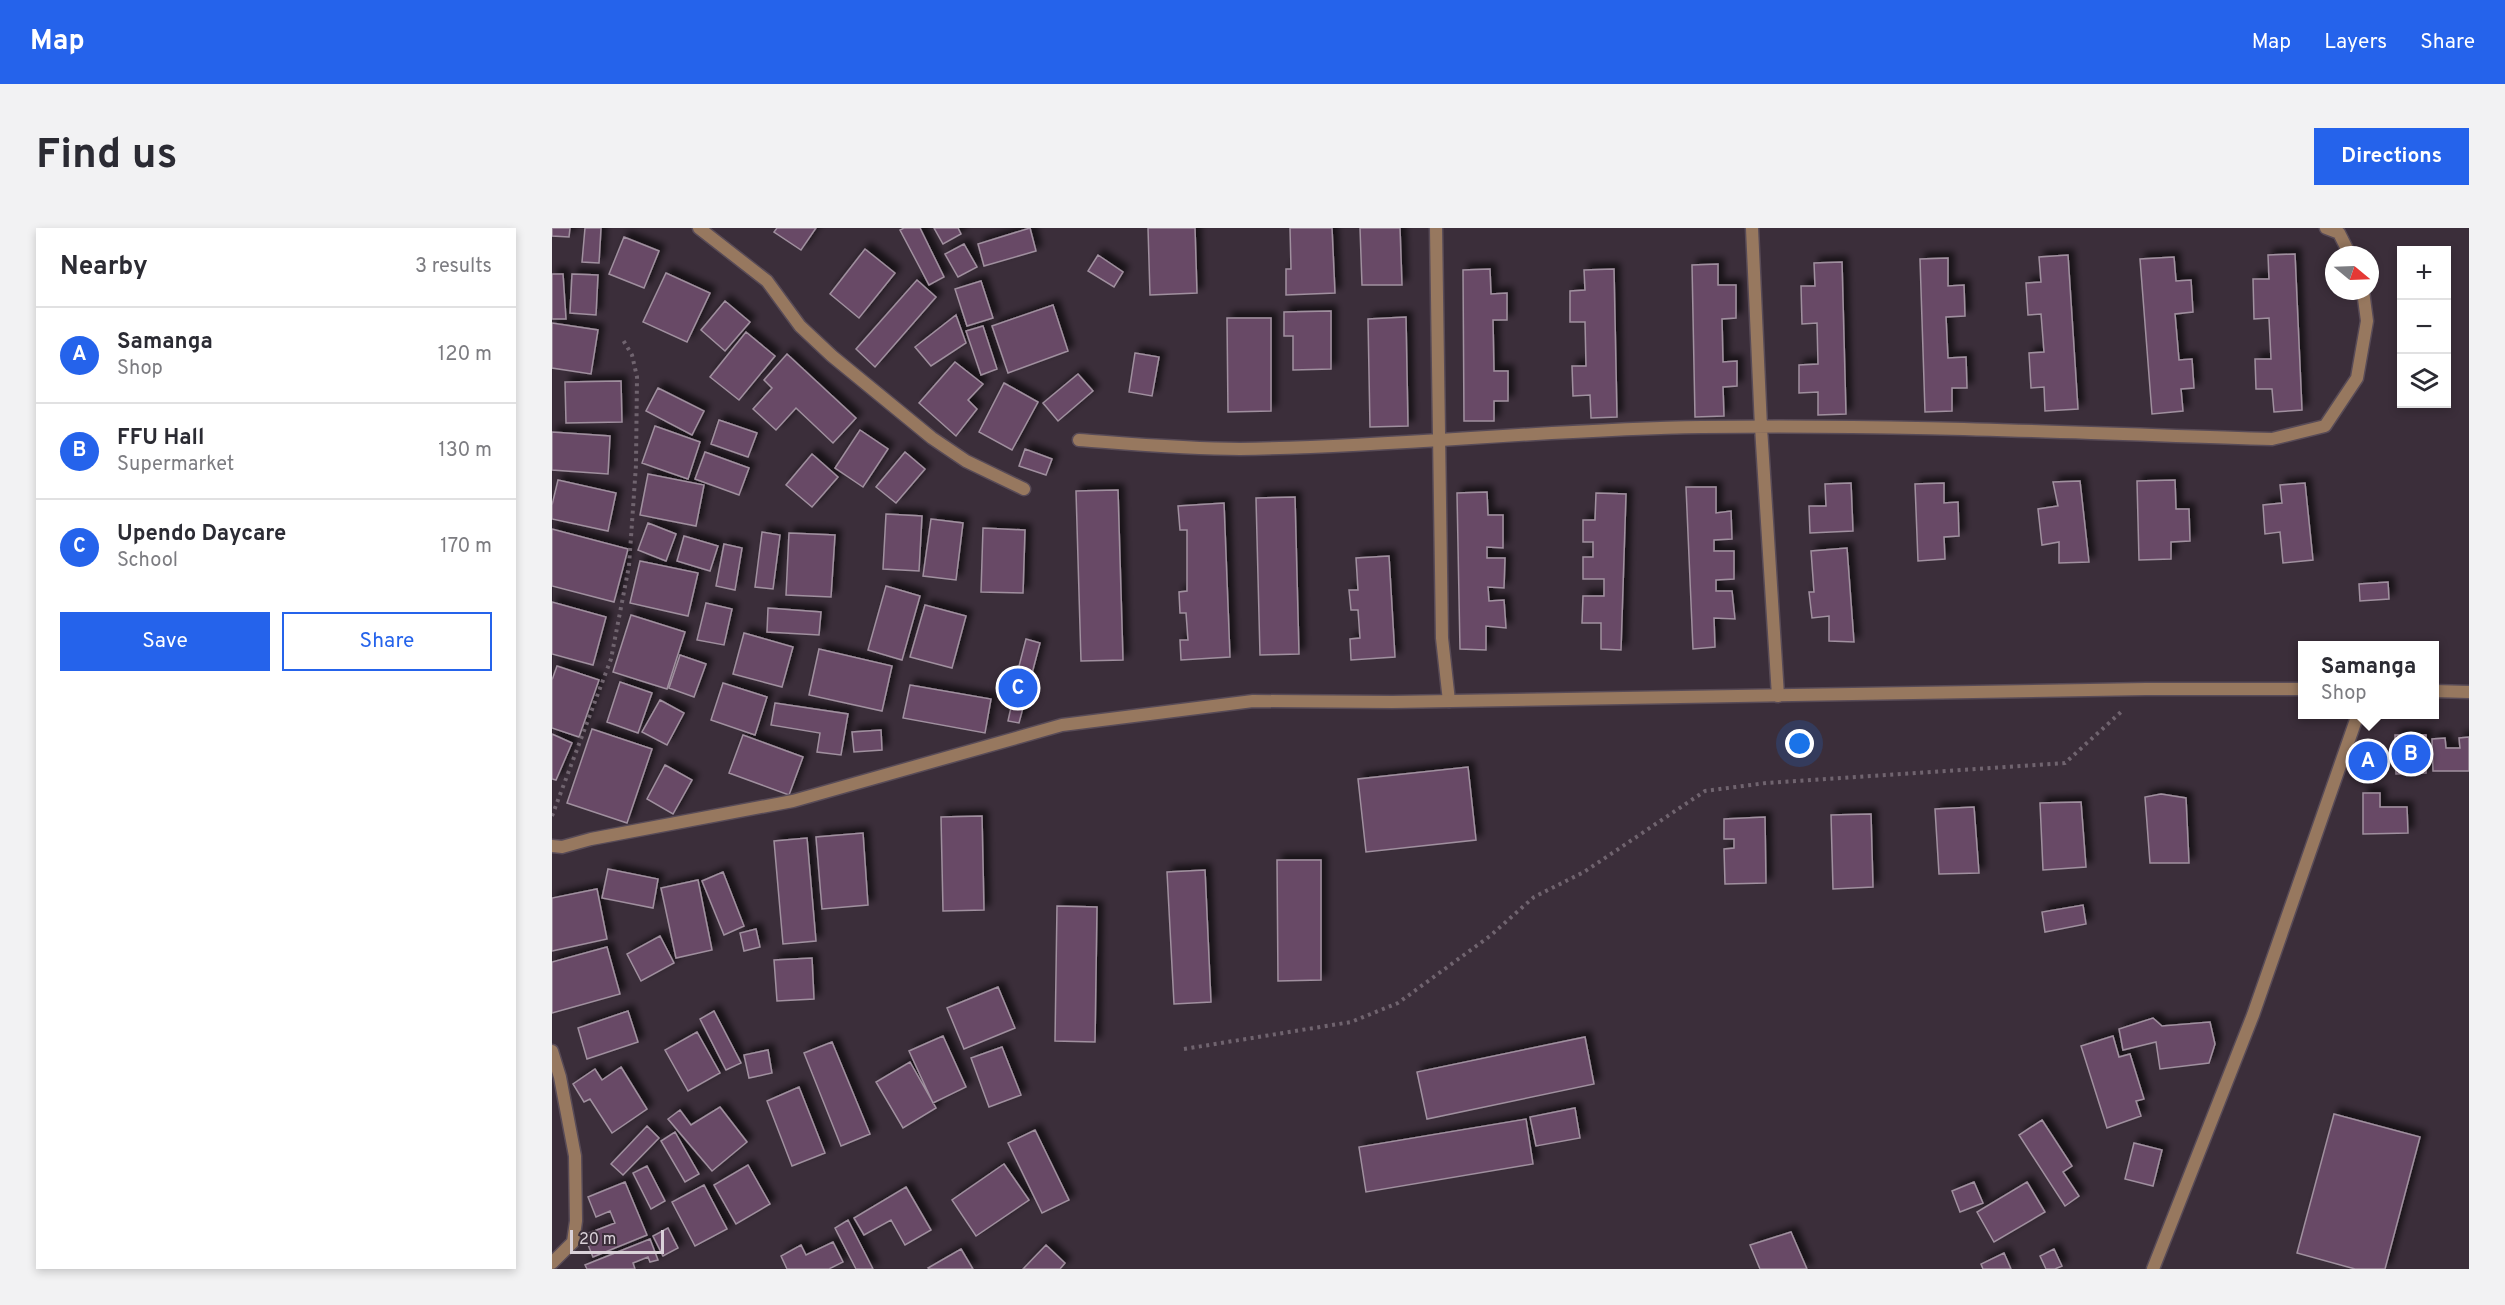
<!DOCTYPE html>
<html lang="en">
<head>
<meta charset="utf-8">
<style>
	body { margin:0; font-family:Overpass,sans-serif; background:#f2f2f3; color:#2b2b33 }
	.controls { position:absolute; right:18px; top:18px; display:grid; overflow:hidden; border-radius:0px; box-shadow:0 3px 9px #0003 }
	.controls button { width:54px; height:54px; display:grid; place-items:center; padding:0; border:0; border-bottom:2px solid #e1e1e2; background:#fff; color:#2b2b33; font:30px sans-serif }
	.compass { position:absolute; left:1773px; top:18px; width:54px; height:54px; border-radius:50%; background:#fff; box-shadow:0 3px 9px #0003; rotate:109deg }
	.scale { position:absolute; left:18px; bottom:15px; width:94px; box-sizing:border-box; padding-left:6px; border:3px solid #dad1d9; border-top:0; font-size:16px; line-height:21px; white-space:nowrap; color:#dad1d9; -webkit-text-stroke:4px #3b2e3a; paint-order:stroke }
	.you { position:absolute; left:1248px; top:516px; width:21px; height:21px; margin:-15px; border:4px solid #fff; border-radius:50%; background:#1a73e8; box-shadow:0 0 0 9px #1a73e833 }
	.badge { display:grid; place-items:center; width:39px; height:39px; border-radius:50%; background:#2563eb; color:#fff; font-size:20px; font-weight:700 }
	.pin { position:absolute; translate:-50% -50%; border:3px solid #fff; box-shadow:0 2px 6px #0006 }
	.popup { position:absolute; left:1746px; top:413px; width:141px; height:78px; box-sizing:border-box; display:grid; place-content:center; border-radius:0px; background:#fff; filter:drop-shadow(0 2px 4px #0005); font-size:20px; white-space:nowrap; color:#7c7c81 }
	.popup b { font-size:22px; color:#2b2b33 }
	.popup::after { content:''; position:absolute; left:50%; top:100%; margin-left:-12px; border:12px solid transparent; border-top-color:#fff }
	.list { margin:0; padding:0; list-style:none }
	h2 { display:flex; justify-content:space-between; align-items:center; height:78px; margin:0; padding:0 24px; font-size:26px }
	h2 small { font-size:20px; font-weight:400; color:#7c7c81 }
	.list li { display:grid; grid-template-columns:39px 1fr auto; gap:18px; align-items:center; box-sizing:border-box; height:96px; padding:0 24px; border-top:2px solid #e1e1e2 }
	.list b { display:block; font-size:22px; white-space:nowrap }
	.list p { margin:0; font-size:20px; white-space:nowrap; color:#7c7c81 }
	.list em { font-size:20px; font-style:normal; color:#7c7c81 }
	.actions { display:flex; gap:12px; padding:18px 24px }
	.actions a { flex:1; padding:14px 0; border:2px solid #2563eb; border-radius:0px; text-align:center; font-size:21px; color:#2563eb }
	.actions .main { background:#2563eb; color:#fff }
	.icon { flex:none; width:33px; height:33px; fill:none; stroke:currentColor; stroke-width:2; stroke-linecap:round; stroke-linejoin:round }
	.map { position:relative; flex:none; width:1917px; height:1041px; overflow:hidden; border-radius:0px }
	header { display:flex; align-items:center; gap:36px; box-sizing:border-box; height:84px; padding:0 30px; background:#2563eb; color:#fff }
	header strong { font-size:28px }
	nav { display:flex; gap:33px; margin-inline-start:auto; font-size:21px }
	.intro { display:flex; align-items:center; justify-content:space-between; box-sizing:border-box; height:144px; padding:0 36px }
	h1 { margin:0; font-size:42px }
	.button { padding:15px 27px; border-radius:0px; background:#2563eb; color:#fff; font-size:21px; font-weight:700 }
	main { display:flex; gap:36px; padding:0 36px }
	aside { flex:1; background:#fff; border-radius:0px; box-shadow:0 3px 9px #0003 }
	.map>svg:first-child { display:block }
</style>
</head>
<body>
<header>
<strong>Map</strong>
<nav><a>Map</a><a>Layers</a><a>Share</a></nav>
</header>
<div class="intro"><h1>Find us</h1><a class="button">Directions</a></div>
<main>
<aside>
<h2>Nearby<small>3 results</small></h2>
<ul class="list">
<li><span class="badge">A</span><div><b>Samanga</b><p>Shop</p></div><em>120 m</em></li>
<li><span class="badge">B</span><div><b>FFU Hall</b><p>Supermarket</p></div><em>130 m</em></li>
<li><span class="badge">C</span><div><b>Upendo Daycare</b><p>School</p></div><em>170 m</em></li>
</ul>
<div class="actions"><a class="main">Save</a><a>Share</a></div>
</aside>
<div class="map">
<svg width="1917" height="1041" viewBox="0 0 1917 1041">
	<defs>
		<filter id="shadow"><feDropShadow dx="5.5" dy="-5.5" stdDeviation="3" flood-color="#0009"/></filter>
	</defs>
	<rect width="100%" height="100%" fill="#3b2e3a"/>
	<path fill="#684966" stroke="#a0909f" stroke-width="1.5" filter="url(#shadow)" d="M0,0H18L17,9L0,8Z
		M33,0H49L47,35L30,34Z
		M225,0H264L249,22L222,4Z
		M352,0H368L392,49L377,57L348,2Z
		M382,0H406L409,6L391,16Z
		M478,0L484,23L432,38L426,16Z
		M596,0H643L645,65L598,67Z
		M738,0H780L783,65L734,67V41H739Z
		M808,0H848L850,57H810Z
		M72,9L107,23L92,60L57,46Z
		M412,16L425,39L406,49L393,26Z
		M313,21L343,45L307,90L278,66Z
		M1743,26L1750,182L1722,184L1720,161H1704L1703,131H1719L1717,90L1702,91L1701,51H1717L1716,27Z
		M546,27L571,44L562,59L536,43Z
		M1516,27L1526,181L1493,183L1492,159L1479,160L1477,125L1492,124L1489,86L1476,87L1474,55L1489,54L1487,29Z
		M1622,29L1624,53L1639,52L1641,84L1623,86L1627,132L1640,131L1642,160L1629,161L1631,183L1600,186L1588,31Z
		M1396,30V58L1412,57L1413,88L1394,89L1396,130L1414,129L1415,160H1400V183L1373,184L1368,31Z
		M1290,34L1294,186L1266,187V164L1247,165V137L1266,136L1265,95L1250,96L1249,58H1263L1262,35Z
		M1166,36V57H1184V90L1170,91L1171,134L1185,133V158L1171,159L1172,188L1143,189L1140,37Z
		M938,41L939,66L955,65V92H941L942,143H956V173H942V193H912L911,42Z
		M1062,41L1065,189L1039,190L1038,167L1021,168L1020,138H1034L1033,94H1018V63L1033,62L1032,42Z
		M114,45L158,65L135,114L91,94Z
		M0,46H11L14,91H0Z
		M20,46L46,47L44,87L18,85Z
		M365,52L384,69L323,139L304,121Z
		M429,53L441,90L415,98L403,61Z
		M173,73L198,94L173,123L149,102Z
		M501,77L516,123L456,145L440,98Z
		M779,83V141L741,142V108H732V84Z
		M404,87L414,115L379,138L363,119Z
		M854,89L856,198L818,199L816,91Z
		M675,90H719V183L676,184Z
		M0,95L46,102L39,146L0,140Z
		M431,98L445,141L429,147L414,103Z
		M194,104L223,128L187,172L158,149Z
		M583,125L607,129L600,168L577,164Z
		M235,126L304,190L281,215L244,180L224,202L201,181L220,160L212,152Z
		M403,134L431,156L416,172L425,181L404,208L367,175Z
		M526,146L541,163L506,193L491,175Z
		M69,153L70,194L14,195L13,154Z
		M452,155L486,174L460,222L427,204Z
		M106,160L152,183L140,207L94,183Z
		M167,192L205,205L196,229L159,216Z
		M103,198L148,214L136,251L90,235Z
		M308,202L336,221L311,259L283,240Z
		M0,204L58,208L56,246L0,242Z
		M473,221L500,231L494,247L467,238Z
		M153,224L197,240L187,267L143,251Z
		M353,224L373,241L344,275L324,259Z
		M260,226L286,249L260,279L234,257Z
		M96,246L152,257L144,298L88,287Z
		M6,252L64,265L56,303L0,291V277Z
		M1623,252L1624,281H1637L1638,313L1619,314V331L1587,332L1585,253Z
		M1528,253L1537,334L1507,335V314L1490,317L1486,281L1506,278L1501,254Z
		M1299,255L1301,303L1258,305L1257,278H1274L1273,256Z
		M1392,255V275L1406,274L1407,308L1392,309L1393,331L1366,333L1363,256Z
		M1753,255L1761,332L1731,335L1728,304L1713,306L1711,277L1730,275L1728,257Z
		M1134,259H1164V285L1179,283L1180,311L1162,312V323H1182V351L1164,352V363H1180L1183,391L1162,390L1163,419L1141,421Z
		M566,262L571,432L529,433L524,263Z
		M935,264L936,287H951V320L935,319V330H953L952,360L936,359L937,373L952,372L954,400L934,398V422L908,421L905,265Z
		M1044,265L1074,266L1069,422L1049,421V395H1030L1031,368H1052V351H1031V329H1041V314H1031V292H1043Z
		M743,269L747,426L708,427L704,270Z
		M672,275L678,429L629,432L628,412H636L634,385H628L627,364L635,363V302H628L626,278Z
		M334,286L370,288L367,343L331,341Z
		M379,291L411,295L404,352L371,348Z
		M96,295L124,306L114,333L86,322Z
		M431,300L473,302L471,365L429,364Z
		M0,301L76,321L62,374L0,358Z
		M210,304L228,307L221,361L203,359Z
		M237,305L283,307L279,369L234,367Z
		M132,308L166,318L158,343L125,333Z
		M172,316L190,320L183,362L164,358Z
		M1295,320L1302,414L1277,413V388L1260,390L1257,364H1262L1259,323Z
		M837,328L843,429L799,432L798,411L808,410L806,382H799L797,362H806L804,330Z
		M88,333L146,345L136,388L78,375Z
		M1836,354L1837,371L1808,373L1807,356Z
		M334,358L368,368L350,432L316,422Z
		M0,374L54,389L41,437L0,426Z
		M154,375L180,381L172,417L145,412Z
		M373,377L414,388L400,440L358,429Z
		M216,380L269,384L267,407L215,404Z
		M79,387L133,404L115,461L61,444Z
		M192,405L241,419L230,459L181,446Z
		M474,411L488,415L467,495L456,493L461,470L459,469Z
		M267,421L340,438L330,483L257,467Z
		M128,427L154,436L142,469L117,460Z
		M5,438L47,452L27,509L0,500V452Z
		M68,454L100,465L86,505L55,494Z
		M171,455L215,469L203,507L159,492Z
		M358,457L439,471L433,505L351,490Z
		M108,472L132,485L115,517L90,504Z
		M223,475L296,486L289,527L265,524L268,505L219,497Z
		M40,501L100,521L75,595L15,575Z
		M329,502L330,522L302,524L300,504Z
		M0,506L20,515L4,552L0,551Z
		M191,507L251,529L237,567L177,545Z
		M1843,507H1874V545L1844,546Z
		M1917,509V543H1881L1880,511L1893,510L1894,520H1908L1907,510Z
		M113,537L140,552L121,586L95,571Z
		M916,539L924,612L814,624L806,551Z
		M1811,565H1828V579H1855L1856,605L1811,606Z
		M1609,566L1634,570L1637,635H1598L1593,569Z
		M1529,574L1534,639L1491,642L1488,575Z
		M1422,579L1427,645L1387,646L1383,581Z
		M1319,586L1321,659L1281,661L1279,587Z
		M430,588L432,682L391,683L389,589Z
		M1213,589L1214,655L1173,656L1172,621L1182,620V611H1172V591Z
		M311,605L316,677L270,681L264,609Z
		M255,610L264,713L231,716L222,613Z
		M725,632H769V752L726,753Z
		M56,641L106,651L101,680L50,670Z
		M653,642L659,774L622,776L615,644Z
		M171,644L192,698L172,707L150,653Z
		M146,652L160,722L124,730L109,660Z
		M45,661L55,711L0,723V670Z
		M1531,677L1534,696L1493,704L1490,684Z
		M505,678L545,679L543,814L503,813Z
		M204,701L208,719L192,723L188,705Z
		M108,708L122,735L89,753L75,726Z
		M55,719L68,766L0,785V734Z
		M260,730L262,771L225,773L222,732Z
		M446,759L463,800L412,821L395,780Z
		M76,783L86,814L35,831L26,800Z
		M162,783L189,835L174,842L148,791Z
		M1601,790L1610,798L1658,794L1663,816L1657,835L1608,841L1604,814L1571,822L1567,801Z
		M145,804L168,845L136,863L113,822Z
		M391,808L414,859L381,875L357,823Z
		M1561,808L1567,829L1578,826L1592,871L1584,873L1589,888L1555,900L1529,818Z
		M1033,809L1042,856L875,891L865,844Z
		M280,814L318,906L289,918L252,825Z
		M450,819L469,867L437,879L419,830Z
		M216,822L220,845L197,850L192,827Z
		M358,834L384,880L351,900L324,854Z
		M69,839L95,881L60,905L38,871L32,874L21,856L43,841L50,852Z
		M247,859L273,925L240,938L215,873Z
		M168,879L195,914L160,943L116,891L128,882L139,897Z
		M1023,880L1028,910L984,918L978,889Z
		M1782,886L1868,909L1833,1041H1803L1745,1025Z
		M974,891L981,936L814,964L807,919Z
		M1490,892L1520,938L1511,944L1527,968L1513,978L1467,907Z
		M95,898L107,910L71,947L59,936Z
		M483,902L517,972L490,985L456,915Z
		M123,904L147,946L133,954L109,913Z
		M1582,915L1610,922L1601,958L1573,951Z
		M452,936L477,972L424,1008L400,972Z
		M196,937L218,976L184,996L162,957Z
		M95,938L113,973L99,981L81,945Z
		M73,954L95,1007L41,1029L32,1007L63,995L58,983L44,989L36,969Z
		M1422,954L1431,975L1408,984L1400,963Z
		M1475,954L1493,984L1442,1014L1425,984Z
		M152,957L175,1001L143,1018L120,974Z
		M354,959L379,1002L353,1017L339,992L312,1007L302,990Z
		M296,992L321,1041H304L283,1000Z
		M116,1000L126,1020L111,1028L101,1008Z
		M1239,1004L1255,1041H1208L1198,1017Z
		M98,1011L106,1032L98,1034L96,1029L81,1035L83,1041H35L33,1037Z
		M281,1014L291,1034L277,1041H235L229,1028L249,1017L254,1027Z
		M494,1017L513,1035L508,1041H471Z
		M409,1021L421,1041H377L376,1040Z
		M1502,1021L1510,1038L1503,1041H1494L1488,1028Z
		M1452,1025L1459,1041H1431L1429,1036Z"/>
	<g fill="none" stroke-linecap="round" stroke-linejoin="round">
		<defs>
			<path id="lane" d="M884,0L890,410L897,473
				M1200,0L1209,199L1226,468
				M1774,0L1787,5L1798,27
				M527,212C580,216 635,221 688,221C842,219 996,201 1150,199C1340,196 1530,205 1720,211L1773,198L1805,150L1815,93L1811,63"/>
			<path id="street" d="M147,0L215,53L248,98L280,128L380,210L414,233L472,261
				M1882,463L1917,464
				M0,618L10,619L39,611L241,573L510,497L701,473L840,474L1594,461H1750
				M0,823L8,849L23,928L24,993L21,1014L0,1035
				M1601,1041L1701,787L1806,486"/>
		</defs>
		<use href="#lane" stroke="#584b57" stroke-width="15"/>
		<use href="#street" stroke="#584b57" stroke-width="15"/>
		<path stroke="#70646f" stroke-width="4" stroke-dasharray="3 4.5" stroke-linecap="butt" d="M0,588L59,431L77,338L84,237L85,149L80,127L71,112
			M632,821L799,794L846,775L938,708L982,669L1032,644L1153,563L1214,555L1513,535L1569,484"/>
		<use href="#lane" stroke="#97785f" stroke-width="12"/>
		<use href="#street" stroke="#97785f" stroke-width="12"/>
	</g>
</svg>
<div class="controls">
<button>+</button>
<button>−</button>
<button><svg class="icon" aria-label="layers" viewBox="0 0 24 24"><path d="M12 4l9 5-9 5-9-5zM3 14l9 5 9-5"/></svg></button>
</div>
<svg class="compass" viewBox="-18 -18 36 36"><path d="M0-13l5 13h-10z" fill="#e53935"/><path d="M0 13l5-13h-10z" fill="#7c7c81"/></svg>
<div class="scale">20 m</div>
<div class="you"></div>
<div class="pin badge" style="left:1816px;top:533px">A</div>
<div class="popup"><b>Samanga</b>Shop</div>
<div class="pin badge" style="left:1859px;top:526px">B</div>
<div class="pin badge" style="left:466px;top:460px">C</div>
</div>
</main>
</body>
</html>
